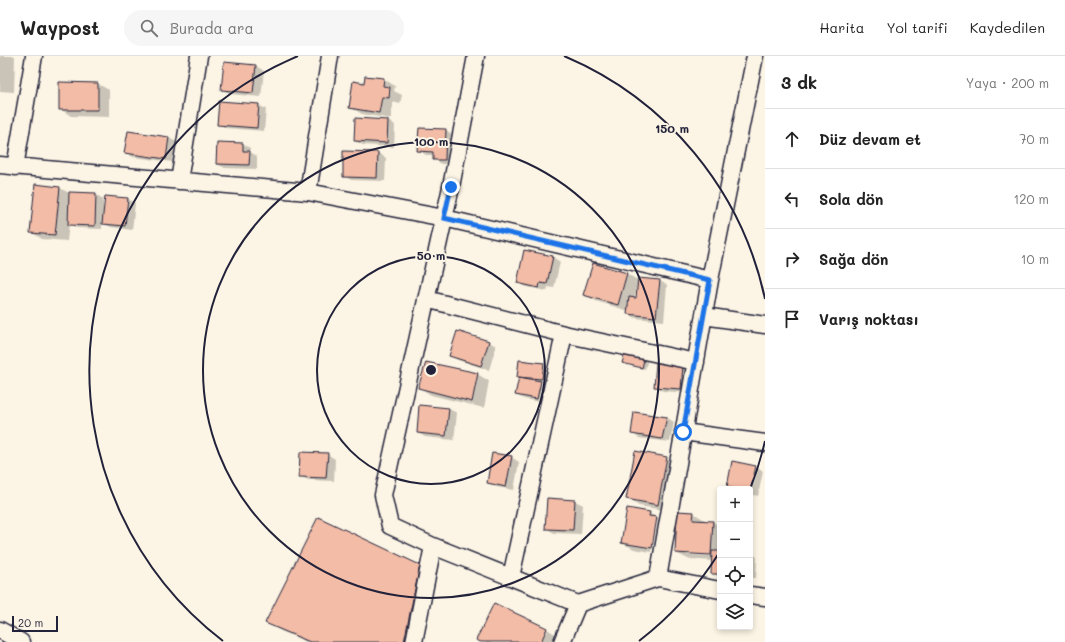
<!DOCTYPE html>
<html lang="tr">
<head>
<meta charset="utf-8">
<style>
	body { margin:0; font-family:Mali,sans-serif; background:#f6f6f6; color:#222 }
	.controls { position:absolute; right:12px; bottom:12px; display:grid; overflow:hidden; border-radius:4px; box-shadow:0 2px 6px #0003 }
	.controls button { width:36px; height:36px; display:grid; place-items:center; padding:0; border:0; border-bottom:1px solid #e0e0e0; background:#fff; color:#222; font:20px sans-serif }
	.scale { position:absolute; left:12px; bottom:10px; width:46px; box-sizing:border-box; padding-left:4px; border:2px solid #22223b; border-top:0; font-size:11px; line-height:14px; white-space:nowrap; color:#22223b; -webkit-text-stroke:3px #fcf5e5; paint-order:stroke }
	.stop { position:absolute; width:12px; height:12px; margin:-9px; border:3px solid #1a73e8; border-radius:50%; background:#fff }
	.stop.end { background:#1a73e8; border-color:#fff; box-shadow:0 1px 4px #0008 }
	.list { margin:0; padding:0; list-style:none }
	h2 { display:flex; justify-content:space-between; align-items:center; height:52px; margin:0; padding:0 16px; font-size:17px }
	h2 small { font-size:13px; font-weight:400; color:#767676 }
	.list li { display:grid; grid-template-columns:26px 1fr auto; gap:12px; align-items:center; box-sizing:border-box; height:60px; padding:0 16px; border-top:1px solid #e0e0e0 }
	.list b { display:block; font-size:15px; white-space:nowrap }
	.list em { font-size:13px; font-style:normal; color:#767676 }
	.icon { flex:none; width:22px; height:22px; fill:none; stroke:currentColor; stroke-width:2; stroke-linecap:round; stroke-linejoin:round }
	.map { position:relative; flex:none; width:765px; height:586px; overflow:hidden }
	header { display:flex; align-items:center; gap:24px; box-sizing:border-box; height:56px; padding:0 20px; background:#fff; border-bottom:1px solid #e0e0e0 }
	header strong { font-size:19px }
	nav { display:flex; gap:22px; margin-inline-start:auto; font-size:14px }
	.search { width:280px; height:36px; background:#f6f6f6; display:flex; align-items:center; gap:10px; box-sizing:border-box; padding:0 14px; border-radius:22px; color:#767676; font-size:15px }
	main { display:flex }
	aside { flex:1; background:#fff }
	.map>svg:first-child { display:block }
</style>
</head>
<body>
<header>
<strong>Waypost</strong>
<div class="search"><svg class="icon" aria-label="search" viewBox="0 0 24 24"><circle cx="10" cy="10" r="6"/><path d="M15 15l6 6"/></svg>Burada ara</div>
<nav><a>Harita</a><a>Yol tarifi</a><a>Kaydedilen</a></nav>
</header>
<main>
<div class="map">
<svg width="765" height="586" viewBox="0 0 765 586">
	<rect width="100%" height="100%" fill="#fcf5e5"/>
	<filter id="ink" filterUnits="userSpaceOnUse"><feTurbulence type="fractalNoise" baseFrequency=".025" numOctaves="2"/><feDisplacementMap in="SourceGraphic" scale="8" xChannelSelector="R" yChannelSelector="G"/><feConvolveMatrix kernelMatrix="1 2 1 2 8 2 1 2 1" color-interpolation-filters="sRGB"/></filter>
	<g filter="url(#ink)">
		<path fill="#0003" fill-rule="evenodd" d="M0,0H15L14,36L0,35Z
			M225,7L256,10L264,15L261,41L230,38L222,33Z
			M384,23L395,30L394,35L402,39L400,48L393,46L391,63L362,58L350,51L365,28Z
			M98,28L109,34V61L71,60L60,53Z
			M258,49L266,53L264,75L226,72L218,68Z
			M388,65L395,69L394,91L363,89L355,85Z
			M446,74L453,79L452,108H441L434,103V99H426L418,94Z
			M169,82L176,86L173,106L133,101L125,96Z
			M243,88L250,92V96L257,100V113L225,112L217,108Z
			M378,97L386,102L385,125L351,124L344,120Z
			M36,130L60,132L69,137L95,138L103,143V153L128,143L135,147L132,174L111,171L102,167V173L77,172L69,168L67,185L42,183L31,176Z
			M553,201L560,206L554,232L548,231L547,235L526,231L518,226Z
			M593,209L627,218L639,225H660L667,229L664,265L636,262L628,258L629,255L596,245L585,239ZM637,231H638L637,243H634Z
			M489,286L496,290L489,314L458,304L450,300Z
			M627,296L648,303L645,313L627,308L624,306Z
			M543,308L551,313L550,327L540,326L548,331L545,347L524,343L516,339L520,321Z
			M683,311L691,315L689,337L663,335L655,330Z
			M477,318L489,325L484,352L431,339L420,332Z
			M420,350L449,353L457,357L454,384L425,381L418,377Z
			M666,361L674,366L670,386L639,382L632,377Z
			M327,398L335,403L334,425L308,424L300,420Z
			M511,401L519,406L514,434L496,431L488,427Z
			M666,402L678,408L670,455L639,450L628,443Z
			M755,411L763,415L758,440L750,438V433H733L728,430Z
			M575,445L583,449L581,478L554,477L546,472Z
			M649,457L669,469L664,498L653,496L658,463H656L651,496L634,493L622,487Z
			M693,457L705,464V466H713L720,470V521L712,517L713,505L688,503L676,497ZM687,497L716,498V500L687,499Z
			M750,497L757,501L756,522H750Z
			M420,509L435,518L421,586H306L281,575L266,567Z
			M494,548L547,573L558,580L556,586H482Z"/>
		<path fill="#f3bca6" stroke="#22223b" d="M224,6L256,9L253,37L221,34Z
			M365,20L384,22L383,30L390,31L389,42L382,41L379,57L349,52L353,25L364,27Z
			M59,26L98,27V54H59Z
			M219,45L259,48L257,72L217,69Z
			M355,62L388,64L387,87L354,85Z
			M419,72L446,73L445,104H433V96L417,95Z
			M128,75L169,81L166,103L124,97Z
			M217,86L243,87V95H250L249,109L216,108Z
			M343,95L378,96L377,122L343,121Z
			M35,128L60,131L55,179L30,177Z
			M69,136L96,137L95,170L68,169Z
			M105,140L128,142L125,170L102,168Z
			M524,194L553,200L547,228L540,227L539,232L517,227Z
			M593,207L627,217L618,249L583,239Z
			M638,222L660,224L656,261L627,258L629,241L636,242Z
			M457,275L489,285L481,310L449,300Z
			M626,294L645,300L642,312L622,307Z
			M519,304L544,307L542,323L517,321Z
			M426,306L478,317L472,346L418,332Z
			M656,307L683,310L681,333L654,331Z
			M519,321L541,325L537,343L515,339Z
			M419,349L449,352L446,380L417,377Z
			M634,356L667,361L662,383L631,378Z
			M635,395L667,401L658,449L626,443Z
			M300,396L328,397L326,422L299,421Z
			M492,397L512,400L506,431L487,427Z
			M732,405L756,410L750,437V433H735L727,431Z
			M547,442L575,444L573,474L545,473Z
			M627,452L650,456L649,460L657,461L652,492L621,487Z
			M677,455L694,456L693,464L713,465L711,499L675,497Z
			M318,461L420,509L404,586H310L265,567Z
			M712,495H720V518H711Z
			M494,547L547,572L541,586H542H481L476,584Z"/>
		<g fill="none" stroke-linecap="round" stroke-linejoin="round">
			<defs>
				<path id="minor" d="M476,0L451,131L383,439L390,470L433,490L578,548L658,522L720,534
					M0,109L308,136L444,162L710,224
					M15,111L34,0
					M179,125L199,0
					M308,136L330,0
					M426,243L564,278L696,306
					M704,260L765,269
					M683,376L765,387
					M511,521L564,278
					M658,522L710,224L755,0
					M750,539L765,541
					M0,574L21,586
					M414,586L433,490
					M562,586L578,548"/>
			</defs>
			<use href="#minor" stroke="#22223b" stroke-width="19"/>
			<use href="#minor" stroke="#fcf5e5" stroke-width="16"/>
		</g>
	</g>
	<g fill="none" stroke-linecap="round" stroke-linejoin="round" filter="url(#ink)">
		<path stroke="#1a73e8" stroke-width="5" d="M451,131L444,162L710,224L683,376"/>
	</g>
	<g fill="none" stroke="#22223b" stroke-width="2">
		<circle cx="431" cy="314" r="114"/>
		<circle cx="431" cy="314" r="228"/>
		<path d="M765 385A341 341 0 0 1 750 433M719 497A341 341 0 0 1 639 585M223 585A341 341 0 0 1 298 0M564 0A341 341 0 0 1 765 243"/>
	</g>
	<circle cx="431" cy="314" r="6" fill="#22223b" stroke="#fcf5e5" stroke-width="2"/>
	<g font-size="12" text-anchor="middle" font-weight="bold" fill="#22223b" stroke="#fcf5e5" stroke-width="4" stroke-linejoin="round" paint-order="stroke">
		<text x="672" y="77">150 m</text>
		<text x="431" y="90">100 m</text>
		<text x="431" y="204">50 m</text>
	</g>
</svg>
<div class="controls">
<button>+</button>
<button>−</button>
<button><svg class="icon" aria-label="locate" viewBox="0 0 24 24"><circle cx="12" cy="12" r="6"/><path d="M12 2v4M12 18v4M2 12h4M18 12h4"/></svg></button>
<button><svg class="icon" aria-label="layers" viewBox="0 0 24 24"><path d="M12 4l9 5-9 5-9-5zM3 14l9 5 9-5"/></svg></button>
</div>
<div class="scale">20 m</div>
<div class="stop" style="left:683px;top:376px"></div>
<div class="stop end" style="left:451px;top:131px"></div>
</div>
<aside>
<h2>3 dk<small>Yaya · 200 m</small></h2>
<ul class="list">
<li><svg class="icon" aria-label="ahead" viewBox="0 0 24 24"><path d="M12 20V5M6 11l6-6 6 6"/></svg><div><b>Düz devam et</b></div><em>70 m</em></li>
<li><svg class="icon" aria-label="left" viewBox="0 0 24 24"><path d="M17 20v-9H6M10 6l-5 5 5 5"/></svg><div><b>Sola dön</b></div><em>120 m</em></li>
<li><svg class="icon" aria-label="right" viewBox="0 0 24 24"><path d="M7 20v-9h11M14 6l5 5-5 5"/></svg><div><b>Sağa dön</b></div><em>10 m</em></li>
<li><svg class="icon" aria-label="arrive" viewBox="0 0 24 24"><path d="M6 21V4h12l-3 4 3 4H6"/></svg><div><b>Varış noktası</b></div></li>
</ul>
</aside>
</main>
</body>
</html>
